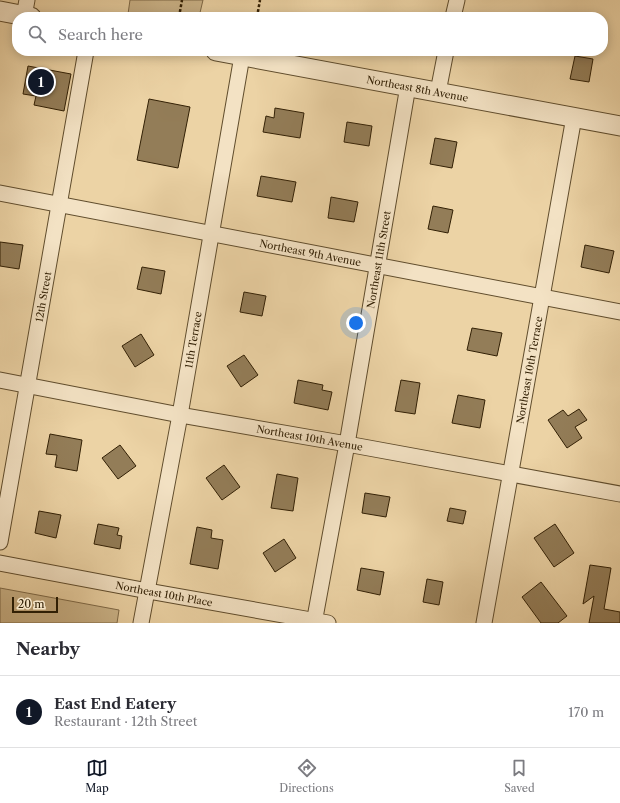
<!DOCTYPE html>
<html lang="en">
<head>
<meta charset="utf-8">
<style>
	body { margin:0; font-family:"Libre Caslon Text",serif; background:#f2f2f3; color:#2b2b33 }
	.scale { position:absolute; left:12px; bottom:10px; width:46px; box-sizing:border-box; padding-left:4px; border:2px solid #322005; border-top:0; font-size:11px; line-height:14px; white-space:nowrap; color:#322005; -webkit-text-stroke:3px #f3e2c4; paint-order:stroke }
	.you { position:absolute; left:356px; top:323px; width:14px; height:14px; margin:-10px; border:3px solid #fff; border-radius:50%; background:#1a73e8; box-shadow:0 0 0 6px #1a73e833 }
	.badge { display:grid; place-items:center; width:26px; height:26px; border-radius:50%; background:#111827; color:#fff; font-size:13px; font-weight:700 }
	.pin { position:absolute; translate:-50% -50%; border:2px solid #fff; box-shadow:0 1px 4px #0006 }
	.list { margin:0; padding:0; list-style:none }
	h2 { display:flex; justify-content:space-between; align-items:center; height:52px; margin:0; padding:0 16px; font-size:17px }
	h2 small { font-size:13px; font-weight:400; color:#7c7c81 }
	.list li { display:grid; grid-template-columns:26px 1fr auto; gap:12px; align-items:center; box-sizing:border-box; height:72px; padding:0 16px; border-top:1px solid #e1e1e2 }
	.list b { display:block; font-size:15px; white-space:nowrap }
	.list p { margin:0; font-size:13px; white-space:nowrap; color:#7c7c81 }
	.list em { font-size:13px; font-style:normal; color:#7c7c81 }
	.icon { flex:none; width:22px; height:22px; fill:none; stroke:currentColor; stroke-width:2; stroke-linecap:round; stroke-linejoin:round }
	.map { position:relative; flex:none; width:620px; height:623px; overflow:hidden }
	.search { position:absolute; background:#fff; box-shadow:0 2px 10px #0003; left:12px; right:12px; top:12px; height:44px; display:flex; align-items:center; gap:10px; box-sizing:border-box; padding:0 14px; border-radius:16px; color:#7c7c81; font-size:15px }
	.sheet { height:124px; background:#fff }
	nav { display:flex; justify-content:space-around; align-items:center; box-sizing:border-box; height:56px; border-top:1px solid #e1e1e2; background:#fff; font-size:11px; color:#7c7c81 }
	nav a { display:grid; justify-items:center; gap:2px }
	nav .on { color:#111827 }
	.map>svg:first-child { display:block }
</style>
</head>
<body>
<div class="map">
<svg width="620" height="623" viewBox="0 0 620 623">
	<rect width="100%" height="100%" fill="#ecd3a5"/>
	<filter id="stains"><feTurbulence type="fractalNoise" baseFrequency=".005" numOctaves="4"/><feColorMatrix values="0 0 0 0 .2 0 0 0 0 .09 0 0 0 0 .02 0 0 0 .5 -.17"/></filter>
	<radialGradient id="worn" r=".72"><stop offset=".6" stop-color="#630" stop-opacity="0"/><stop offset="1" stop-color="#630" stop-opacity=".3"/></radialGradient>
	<path fill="#ccb58a" stroke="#7f6a48" d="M130,0H203L199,17H144L128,14Z
		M0,588L119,610L117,623H0Z"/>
	<path fill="#937d58" stroke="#322005" d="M575,56L593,59L589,82L570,79Z
		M28,66L71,74L64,111L34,105L36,96L23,94Z
		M149,99L190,107L178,168L137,160Z
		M275,108L304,113L300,138L263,132L266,116L274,118Z
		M347,122L372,126L369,146L344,142Z
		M435,138L457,142L452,168L430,164Z
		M261,176L296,182L292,202L257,196Z
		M331,197L358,202L354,222L328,218Z
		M433,206L453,210L448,233L428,229Z
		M0,242L23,245L19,269L0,266Z
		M585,245L614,251L609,273L581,267Z
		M142,267L165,271L161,294L137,289Z
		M244,292L266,296L262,316L240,312Z
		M472,328L502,333L497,356L467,350Z
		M141,334L154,355L135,367L122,346Z
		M244,355L258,375L241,387L227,366Z
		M298,380L323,385L322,390L332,392L328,410L294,403Z
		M401,380L420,383L415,414L395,411Z
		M458,395L485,400L480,428L452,423Z
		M579,409L587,420L575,427L582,438L567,448L548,420L563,410L568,416Z
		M50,434L82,440L77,471L55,467L57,455L46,454Z
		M120,445L136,466L118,479L102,458Z
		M224,465L240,487L222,500L206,478Z
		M277,474L298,478L293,511L271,508Z
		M365,493L390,497L386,517L362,513Z
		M450,508L466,511L463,524L447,521Z
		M39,511L61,515L56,538L35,533Z
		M98,524L119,528L117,535L122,536L120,549L94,544Z
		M555,524L574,553L554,567L534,538Z
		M197,527L212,530L211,538L223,540L218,569L190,564Z
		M284,539L296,558L275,572L263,553Z
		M590,565L611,568L604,609L620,612V623H589L594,596L583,604Z
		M361,568L384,572L380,595L357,590Z
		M427,579L443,582L439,605L423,602Z
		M541,582L567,616L558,623H541L522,597Z"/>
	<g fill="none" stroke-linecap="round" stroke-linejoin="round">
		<defs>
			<g id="minor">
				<path d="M24,16L27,0"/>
				<path d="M453,17L457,0"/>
				<path d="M438,92L446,51"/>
				<path id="s1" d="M0,193L620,312"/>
				<path id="s2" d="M0,380L180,415L347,444L620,494"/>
				<path id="s3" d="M0,542L86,51"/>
				<path id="s4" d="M0,563L148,591L328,623"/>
				<path id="s5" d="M141,623L180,415L242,56"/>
				<path id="s6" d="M314,623L347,444L408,86"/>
				<path id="s7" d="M484,623L574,117"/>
			</g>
			<g id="tertiary">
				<path d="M0,11L31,17"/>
				<path id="s8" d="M216,51L620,126"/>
			</g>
		</defs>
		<use href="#minor" stroke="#604d2d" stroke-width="17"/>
		<use href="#tertiary" stroke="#604d2d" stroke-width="21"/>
		<path stroke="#322005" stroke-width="2.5" stroke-dasharray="3 2" stroke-linecap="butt" d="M179,17L182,0
			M257,17L260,0"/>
		<use href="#minor" stroke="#f3e2c4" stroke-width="15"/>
		<use href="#tertiary" stroke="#f3e2c4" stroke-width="19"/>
	</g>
	<g text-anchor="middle" stroke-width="3.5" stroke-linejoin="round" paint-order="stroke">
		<g font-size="10" fill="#322005" stroke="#f3e2c4">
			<text dy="4" stroke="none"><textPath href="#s8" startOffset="205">Northeast 8th Avenue</textPath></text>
			<text dy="4" stroke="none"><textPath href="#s1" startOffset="316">Northeast 9th Avenue</textPath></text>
			<text dy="4" stroke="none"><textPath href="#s6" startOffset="369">Northeast 11th Street</textPath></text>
			<text dy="4" stroke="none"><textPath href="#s3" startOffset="249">12th Street</textPath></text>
			<text dy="4" stroke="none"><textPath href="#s5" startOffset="288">11th Terrace</textPath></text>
			<text dy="4" stroke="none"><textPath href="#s7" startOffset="257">Northeast 10th Terrace</textPath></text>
			<text dy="4" stroke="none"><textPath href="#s2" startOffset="315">Northeast 10th Avenue</textPath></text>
			<text dy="4" stroke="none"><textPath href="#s4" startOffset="167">Northeast 10th Place</textPath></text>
		</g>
	</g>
	<rect width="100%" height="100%" filter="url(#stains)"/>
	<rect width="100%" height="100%" fill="url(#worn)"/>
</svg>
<div class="scale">20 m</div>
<div class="you"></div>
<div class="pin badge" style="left:41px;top:82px">1</div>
<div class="search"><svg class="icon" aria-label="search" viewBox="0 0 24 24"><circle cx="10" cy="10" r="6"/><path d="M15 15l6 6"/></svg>Search here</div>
</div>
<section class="sheet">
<h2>Nearby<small></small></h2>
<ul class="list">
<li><span class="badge">1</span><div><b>East End Eatery</b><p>Restaurant · 12th Street</p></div><em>170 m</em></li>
</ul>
</section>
<nav>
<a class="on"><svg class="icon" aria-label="map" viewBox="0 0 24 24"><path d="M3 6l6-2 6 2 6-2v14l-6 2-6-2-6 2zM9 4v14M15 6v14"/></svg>Map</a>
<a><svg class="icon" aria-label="directions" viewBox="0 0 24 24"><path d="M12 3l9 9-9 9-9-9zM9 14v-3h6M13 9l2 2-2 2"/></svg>Directions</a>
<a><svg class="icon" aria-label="saved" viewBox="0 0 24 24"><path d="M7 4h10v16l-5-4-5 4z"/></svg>Saved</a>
</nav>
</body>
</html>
